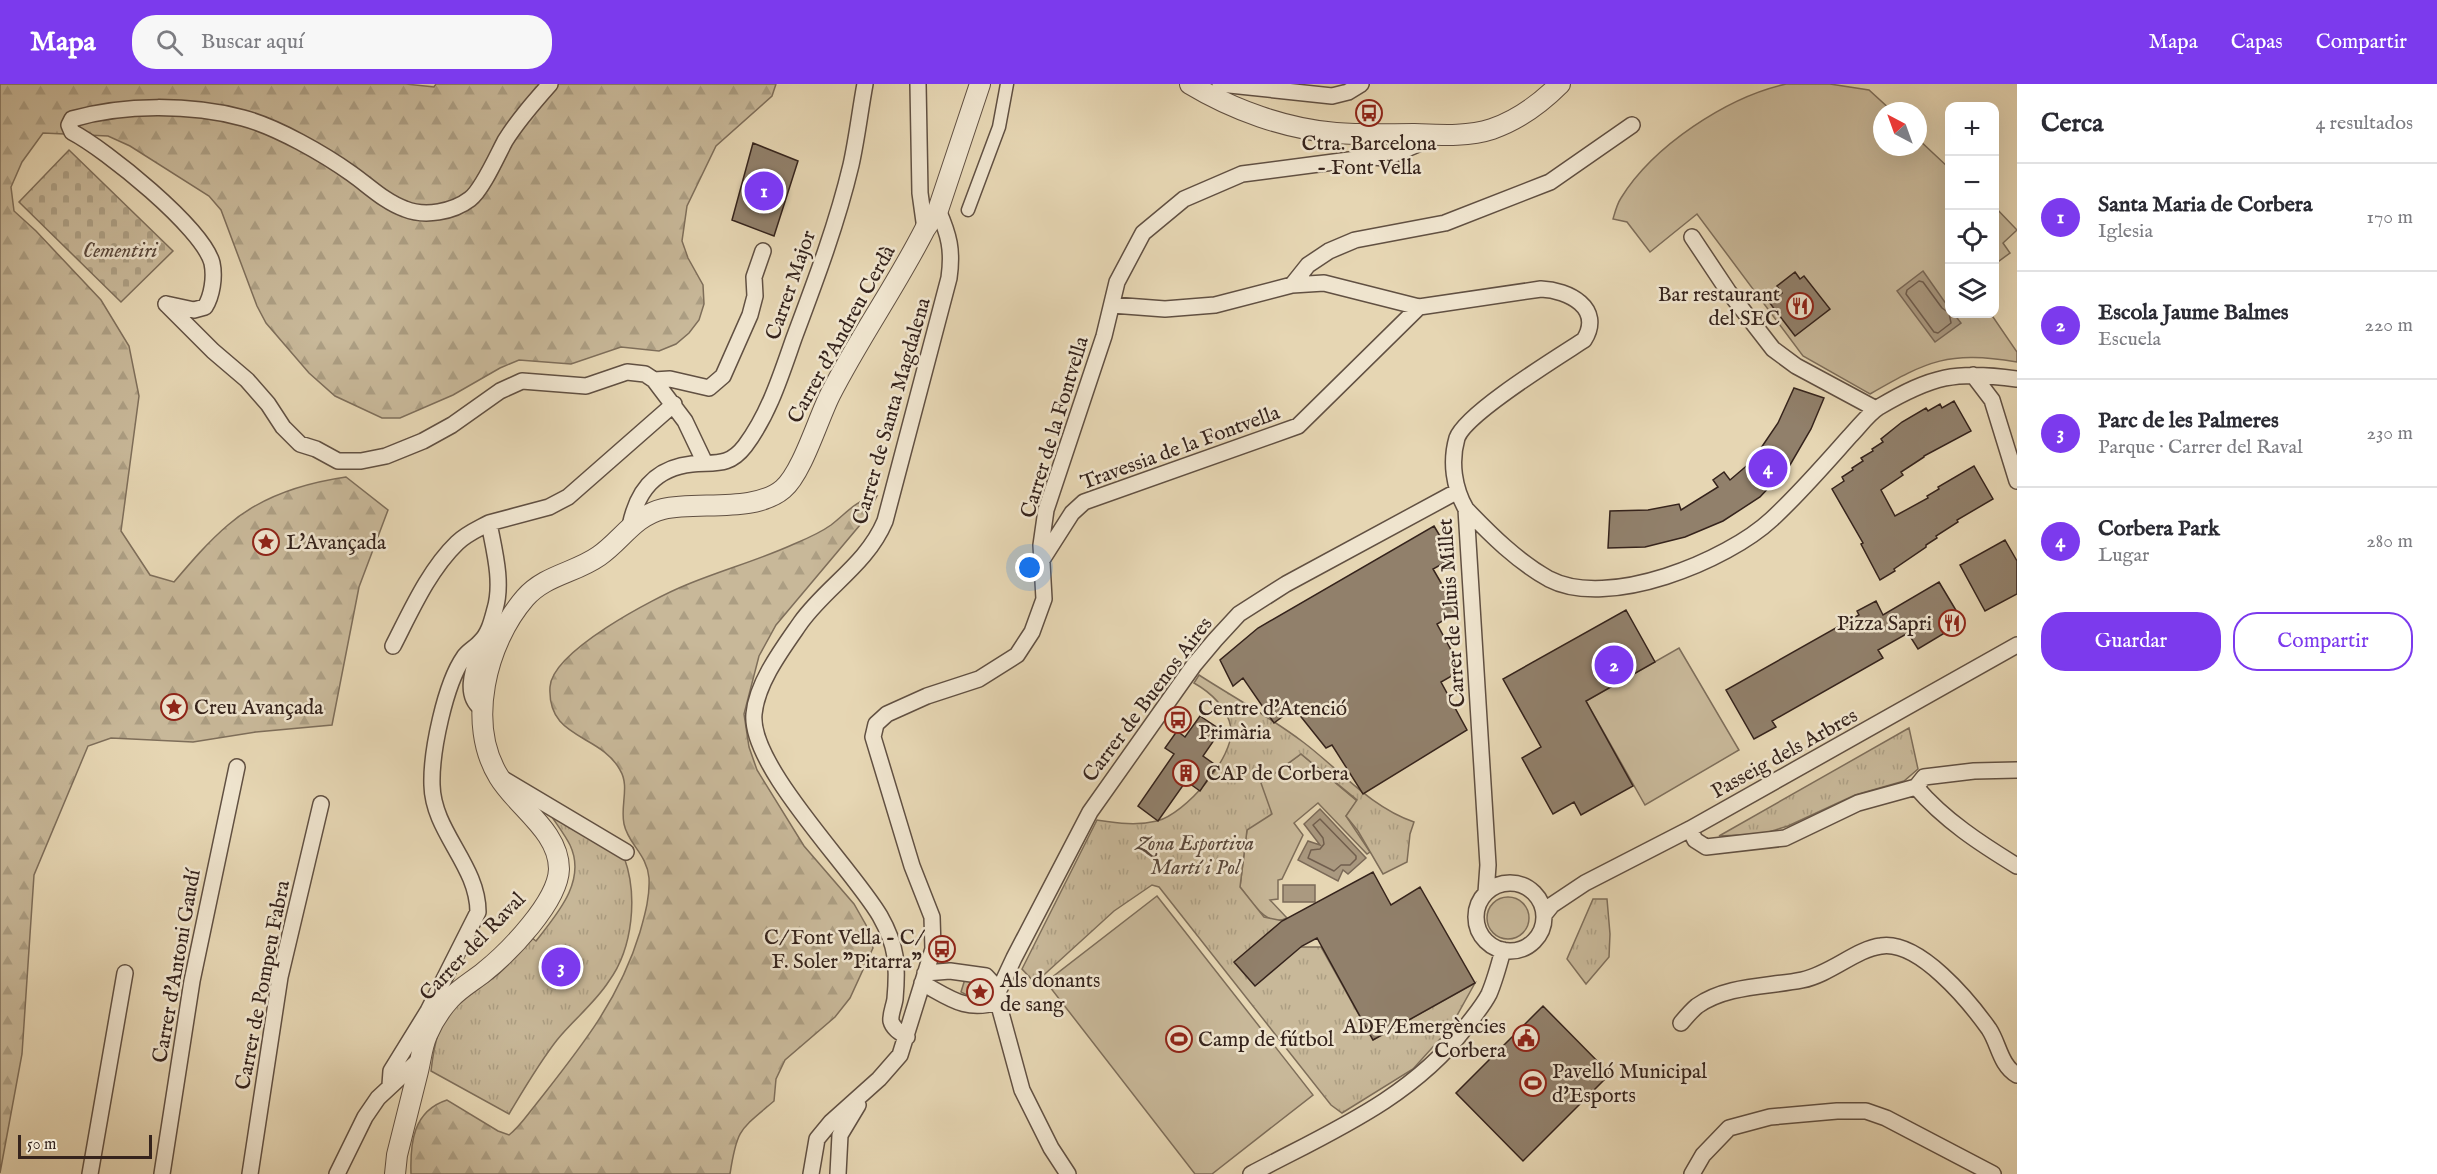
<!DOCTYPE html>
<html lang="es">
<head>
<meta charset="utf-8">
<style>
	body { margin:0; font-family:"IM FELL English",serif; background:#f7f7f7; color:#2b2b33 }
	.controls { position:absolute; right:18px; top:18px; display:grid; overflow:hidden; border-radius:12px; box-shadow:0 6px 24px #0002 }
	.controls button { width:54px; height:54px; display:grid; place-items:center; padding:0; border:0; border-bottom:2px solid #e1e1e2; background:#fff; color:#2b2b33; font:30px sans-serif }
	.compass { position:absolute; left:1873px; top:18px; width:54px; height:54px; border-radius:50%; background:#fff; box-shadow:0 6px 24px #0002; rotate:319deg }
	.scale { position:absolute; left:18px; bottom:15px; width:134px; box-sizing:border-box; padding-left:6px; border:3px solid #35231c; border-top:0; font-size:16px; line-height:21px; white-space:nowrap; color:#35231c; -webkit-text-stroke:4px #efe4ce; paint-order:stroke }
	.you { position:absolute; left:1030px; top:484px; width:21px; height:21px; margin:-15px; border:4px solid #fff; border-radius:50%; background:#1a73e8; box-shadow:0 0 0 9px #1a73e833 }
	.badge { display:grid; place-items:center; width:39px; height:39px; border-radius:50%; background:#7c3aed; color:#fff; font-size:20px; font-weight:700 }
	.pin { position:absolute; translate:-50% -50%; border:3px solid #fff; box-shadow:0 2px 6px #0006 }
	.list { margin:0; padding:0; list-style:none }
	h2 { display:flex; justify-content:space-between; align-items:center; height:78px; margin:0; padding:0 24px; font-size:26px }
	h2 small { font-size:20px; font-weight:400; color:#7c7c81 }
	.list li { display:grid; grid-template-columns:39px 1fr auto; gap:18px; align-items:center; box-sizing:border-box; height:108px; padding:0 24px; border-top:2px solid #e1e1e2 }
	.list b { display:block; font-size:22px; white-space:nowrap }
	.list p { margin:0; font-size:20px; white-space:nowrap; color:#7c7c81 }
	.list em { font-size:20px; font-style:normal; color:#7c7c81 }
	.actions { display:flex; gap:12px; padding:18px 24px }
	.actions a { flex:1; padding:14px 0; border:2px solid #7c3aed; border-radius:24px; text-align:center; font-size:21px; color:#7c3aed }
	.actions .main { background:#7c3aed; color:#fff }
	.icon { flex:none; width:33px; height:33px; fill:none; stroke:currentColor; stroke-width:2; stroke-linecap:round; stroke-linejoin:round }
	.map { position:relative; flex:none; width:2017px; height:1090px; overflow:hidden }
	header { display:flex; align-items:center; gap:36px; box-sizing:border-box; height:84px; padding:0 30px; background:#7c3aed; color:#fff }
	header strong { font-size:28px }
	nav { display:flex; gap:33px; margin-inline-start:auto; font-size:21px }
	.search { width:420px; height:54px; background:#f7f7f7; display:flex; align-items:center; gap:15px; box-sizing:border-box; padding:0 21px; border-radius:24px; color:#7c7c81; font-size:22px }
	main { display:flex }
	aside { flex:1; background:#fff }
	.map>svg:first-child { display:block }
</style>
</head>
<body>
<header>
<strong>Mapa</strong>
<div class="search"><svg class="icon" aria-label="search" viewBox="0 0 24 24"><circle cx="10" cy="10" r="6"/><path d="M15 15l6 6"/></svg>Buscar aquí</div>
<nav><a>Mapa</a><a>Capas</a><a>Compartir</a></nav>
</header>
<main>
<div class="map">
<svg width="2017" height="1090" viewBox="0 0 2017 1090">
	<defs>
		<pattern id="forest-firs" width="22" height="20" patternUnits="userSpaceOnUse" patternTransform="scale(1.5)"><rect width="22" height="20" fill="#c8b899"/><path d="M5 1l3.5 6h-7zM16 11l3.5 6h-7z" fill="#ac9e83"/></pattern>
		<pattern id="cemetery-stones" width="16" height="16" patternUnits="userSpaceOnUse" patternTransform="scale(1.5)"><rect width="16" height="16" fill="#c8b899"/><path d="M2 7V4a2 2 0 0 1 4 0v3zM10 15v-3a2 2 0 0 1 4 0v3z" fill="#ac9e83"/></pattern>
		<pattern id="park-tufts" width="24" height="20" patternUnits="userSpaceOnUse" patternTransform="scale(1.5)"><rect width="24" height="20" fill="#c8b899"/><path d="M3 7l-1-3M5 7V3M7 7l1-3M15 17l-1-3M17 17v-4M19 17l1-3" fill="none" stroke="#ac9e83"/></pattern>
	</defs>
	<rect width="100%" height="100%" fill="#e6d6b3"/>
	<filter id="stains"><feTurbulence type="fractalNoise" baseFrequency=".00333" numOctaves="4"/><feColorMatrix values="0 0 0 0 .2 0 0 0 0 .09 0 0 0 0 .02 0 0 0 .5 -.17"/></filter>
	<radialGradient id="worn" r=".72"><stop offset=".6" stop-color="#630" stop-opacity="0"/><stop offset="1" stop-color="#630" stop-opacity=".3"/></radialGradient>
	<path fill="#c8b899" stroke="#7e6e5a" stroke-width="1.5" d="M1786,0H1830L1869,6L1892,27H1882V63H1918V55L1949,84L1950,230H1991L2017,268V278C1948,267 1929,276 1870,310L1803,272L1697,130L1650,168L1627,138L1613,135C1615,128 1617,120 1621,114C1653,62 1727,13 1786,0Z
		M1994,122L2017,146L2003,159L2010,169L1995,180Z
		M1679,564L1739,666L1645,721L1586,617Z
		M1301,670L1357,717L1346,732L1370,768L1367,770L1318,719L1294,739L1303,751L1282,795L1278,796V815L1270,816L1287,834C1266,845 1251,816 1240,803L1247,746L1261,699Z
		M1157,812L1313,1011L1212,1090H1195L1046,898Z
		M1487 834a21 21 0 1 1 42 0a21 21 0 1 1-42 0Z
		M965,895H975L984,900C985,908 983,912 976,916L961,908Z"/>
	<path fill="url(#forest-firs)" stroke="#7e6e5a" stroke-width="1.5" d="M0,0H406L434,3L436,0H776L772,12L716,62L687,122L682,157L688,174L703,201L704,220L699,236L689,249L676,260L659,267L621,263L571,280L519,276L500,284L453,311L400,334H382L335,312L309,289L266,239L257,222L221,126L209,112L130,62L108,52L43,49L22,78L11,103L14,127L36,147L101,216L129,262L139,312L121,447L150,491L174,498C191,478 208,458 228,441C260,413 305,399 346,393L388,426L359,503L332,641L256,648L193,658L111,654L88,662L34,791L22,970L0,1089Z
		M877,412L865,435L776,541L759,572L744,630L749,663L757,686L804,762L854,820L866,841L873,864L850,914L835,933L785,976L776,995L774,1017C740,1046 737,1044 730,1090H411C410,1059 413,1027 447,1016L498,1047L509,1051C519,1043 525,1034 533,1024C577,968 619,918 640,848C645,830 650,813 649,794C647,770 628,760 624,740C620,722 630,702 620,686C600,649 547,656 550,603C552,567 654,514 686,501C722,486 759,476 794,460C806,455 820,449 831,441C848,428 854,417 877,412Z"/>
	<path fill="url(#cemetery-stones)" stroke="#7e6e5a" stroke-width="1.5" d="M69,66L173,167L121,218L19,118Z"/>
	<path fill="url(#park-tufts)" stroke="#7e6e5a" stroke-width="1.5" d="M1199,591C1233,613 1270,633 1303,658C1339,685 1370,723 1414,738L1410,750L1407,778L1383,790L1358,747L1346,732L1357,716L1301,670L1261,699L1272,730L1247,746L1240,803L1264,833L1283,837L1300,863H1321L1373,956L1475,899L1450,944L1413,985L1342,1029L1331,1021L1159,803L1152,801L1114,827L1035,899L1022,885L1097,736C1117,739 1136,742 1157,737C1185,730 1235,673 1231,644C1228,624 1210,608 1194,599Z
		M1909,644L1918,685L1904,697L1855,711L1788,742L1762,750L1719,752Z
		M552,733L624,773C638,811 633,864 609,897C595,919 573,936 557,956C539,979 524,1005 509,1030L431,987C434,961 438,937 458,919C469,908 484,902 496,892C509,881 520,867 532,854L536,857C557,830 587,797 570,761C565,751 558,742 552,733Z
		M1593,815H1607L1610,850L1609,873L1586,900L1567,875Z"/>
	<path fill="#aa9980" stroke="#7b6a58" stroke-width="1.5" d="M1923,187L1949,224L1950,230H1954L1961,239L1935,258L1897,207Z
		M1320,725L1366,774L1348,790L1343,786L1338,797L1298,776L1308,757L1320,761L1304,740Z
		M1283,801H1315V818H1283Z"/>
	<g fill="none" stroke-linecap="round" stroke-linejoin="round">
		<path stroke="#705e4e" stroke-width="1.5" d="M1919,197L1923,198L1942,224L1949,229L1951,239L1938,249L1934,248L1906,210L1907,206Z
			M1320,735L1356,772V775L1350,781H1341L1334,787L1308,774L1311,766L1320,765L1324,760L1323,754L1313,741Z"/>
	</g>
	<path fill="#91806b" stroke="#35231c" stroke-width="1.5" d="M753,59L798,77L774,152L732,136Z
		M1795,188L1800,195L1804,192L1830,225L1795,252L1769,218L1782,209L1777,202Z
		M1794,304L1824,314L1811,345L1790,381L1760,413L1723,437L1685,453L1645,463L1608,464L1610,427L1648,426L1679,420L1681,426L1718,403L1713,396L1724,388L1730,396L1764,367L1761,364L1778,339Z
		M1954,317L1971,347L1924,372V373L1901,388L1903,391L1881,406L1895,432L1928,414L1927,412L1939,405L1938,403L1974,382L1993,415L1957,436L1958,438L1936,452L1937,454L1926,461V463L1894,485L1895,487L1880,496L1861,460L1863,459L1832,405L1844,397L1842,393L1853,386L1852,384L1863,377L1861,374L1873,367L1872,365L1883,358L1881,355L1902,338L1926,324L1928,327L1940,320L1942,324Z
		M1434,442L1453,474L1433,485L1458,528L1437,540L1462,586L1441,598L1467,646L1363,710L1332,661L1326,664L1294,624L1274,639L1243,594L1233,602L1220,576L1258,544Z
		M2005,456L2017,477V510L1985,527L1960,481Z
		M1939,498L1963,538L1918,565L1908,549L1878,566L1883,574L1772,637L1776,643L1754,655L1726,606L1859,531L1857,527L1876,517L1883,531Z
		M1626,526L1655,578L1586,617L1633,702L1581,731L1574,718L1553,730L1522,674L1541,663L1503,595Z
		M1200,632L1221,646L1203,672L1217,682L1200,707L1186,697L1158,737L1138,722L1174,670L1165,664L1177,647L1185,653Z
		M1373,788L1391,821L1420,803L1475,899L1373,956L1317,854L1302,862L1255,902L1234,878L1282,837Z
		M1543,922L1610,990L1523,1077L1456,1009Z"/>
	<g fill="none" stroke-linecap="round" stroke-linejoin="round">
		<defs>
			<path id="pedestrian" d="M968,126L999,43L1007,0"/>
			<path id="minor" d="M918,0L920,109L925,145
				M1220,0L1332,12L1348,8L1361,0
				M1692,153L1728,207L1773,265L1796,282L1876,325
				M1292,201L1308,181L1329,167L1355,156L1445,139L1550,98L1632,41
				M166,220L194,226L205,223C212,212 215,193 212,179C203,144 105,65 72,48L69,41L72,35C124,20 190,20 243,34C277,43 324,70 352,90C369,102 385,118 405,125C425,133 453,128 470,115C482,106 497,72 505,57C518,36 534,18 550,0
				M166,220L213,267L247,296L268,320L283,343L300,360L316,365L338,377H361L386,372L423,357L452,341L500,307L522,297L586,302L627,288L645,290L654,296
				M1112,221L1165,225L1215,221L1292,201L1324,199L1419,223L1541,205C1568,206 1604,224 1584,256C1558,273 1466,329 1457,354C1450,378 1454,404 1466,425L1488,781L1486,809
				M1973,291L1992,316L2017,397
				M705,379L685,337L654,296L670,295L709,304L723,292L750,231L755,212L754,193L763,167
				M1466,425C1491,451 1517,477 1549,495C1608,526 1727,477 1772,435C1800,409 1825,380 1850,352C1859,343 1868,330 1879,323C1932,292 1956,286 2017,295
				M630,442C637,407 655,384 692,380C715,378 729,383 745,362C769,330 781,291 794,254C815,198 837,140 851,81C857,54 860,27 865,0
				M1042,476L1072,429L1084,418L1298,342L1419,223
				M393,562C411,527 429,486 457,459C466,450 478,445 489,439
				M481,624C461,609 477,577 482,557
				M505,696L626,768
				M1916,703C1944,736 1981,760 2017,782
				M1690,745L1695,756L1706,763L1785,754L1858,719L1916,703L1924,693L1974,687L2017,686
				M1476 833a34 34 0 1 1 68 0a34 34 0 1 1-68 0Z
				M1544,831L1552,821L1585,799L1690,745L2017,561
				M925,889L950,887L986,892L999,906
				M922,899C950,914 965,928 998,918
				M1681,939C1686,933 1691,927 1697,922C1727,901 1767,903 1802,896C1831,890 1856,865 1881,862C1919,856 1969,917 1989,945C1999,960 2000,981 2017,991
				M907,953C901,949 893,945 891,937C890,931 894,922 895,915C898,881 897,862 880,832C852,784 749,682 754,630C757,598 783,564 801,538C827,502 867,480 885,437L949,194C953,166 949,151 938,126
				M390,1001L391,987L428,927L478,828C478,781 433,748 432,701C431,668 445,600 464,573C468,567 475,564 480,558C489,550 492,536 495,525C503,498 494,466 489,439L549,423L568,413L674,320
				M90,1090L125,889
				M162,1090L192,897L237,683
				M250,1090L280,893L321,720
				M337,1090L365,1033L378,1014L421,974
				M811,1090L817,1055L831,1038L879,995L900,971L933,865L932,833L912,782L873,653L876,640L887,630L927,612L979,595L1017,571L1032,548L1044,515L1041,461L1046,426L1104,252L1117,198L1143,149L1184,115L1242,90L1372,73L1385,74L1437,52
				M838,1090L840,1051L858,1021
				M1068,1090L1051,1064L1022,1006L998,918L999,906L1014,874L1090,728L1194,581L1215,556L1239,530L1286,500L1456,408
				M1251,1090C1328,1049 1411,1015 1465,944C1473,933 1483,922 1489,910C1495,896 1499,881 1503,866
				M1692,1090L1703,1071L1729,1044L1770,1033L1837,1027H1866L1886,1034L1993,1090"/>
			<path id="tertiary" d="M1190,0C1233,26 1286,45 1336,49C1362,51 1388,50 1414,50C1440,51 1468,53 1492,45C1518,36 1541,19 1560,0
				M395,1090L397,1071C404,1043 411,1015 418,987C421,975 422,962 427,951C432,939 441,925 450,915C460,904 473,897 484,888C509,868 558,818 559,785C559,747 517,723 499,693C466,640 486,559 525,514C545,491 575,489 599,472C622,456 634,432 663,425C698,417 755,429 783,405C802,389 818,335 830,311C859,254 896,202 925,145L938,126L980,0"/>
		</defs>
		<use href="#pedestrian" stroke="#615042" stroke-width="15"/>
		<use href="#minor" stroke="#615042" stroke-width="18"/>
		<use href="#tertiary" stroke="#615042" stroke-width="22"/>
		<use href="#pedestrian" stroke="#efe4ce" stroke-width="12"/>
		<use href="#minor" stroke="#efe4ce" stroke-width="15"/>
		<use href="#tertiary" stroke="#efe4ce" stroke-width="20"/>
	</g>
	<defs>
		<symbol id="bus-ring" viewBox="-11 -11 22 22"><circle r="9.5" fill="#efe4ce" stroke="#8f2418" stroke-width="1.5"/><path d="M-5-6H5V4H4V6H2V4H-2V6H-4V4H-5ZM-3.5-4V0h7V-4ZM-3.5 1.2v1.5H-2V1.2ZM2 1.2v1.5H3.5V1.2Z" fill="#8f2418"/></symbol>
		<symbol id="restaurant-ring" viewBox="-11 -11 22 22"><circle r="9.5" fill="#efe4ce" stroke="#8f2418" stroke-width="1.5"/><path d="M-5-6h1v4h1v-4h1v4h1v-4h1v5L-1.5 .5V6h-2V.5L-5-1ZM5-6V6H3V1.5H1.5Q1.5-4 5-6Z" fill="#8f2418"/></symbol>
		<symbol id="sight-ring" viewBox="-11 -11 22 22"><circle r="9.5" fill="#efe4ce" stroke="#8f2418" stroke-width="1.5"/><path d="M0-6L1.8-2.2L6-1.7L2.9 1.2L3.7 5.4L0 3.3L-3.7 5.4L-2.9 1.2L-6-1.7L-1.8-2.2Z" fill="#8f2418"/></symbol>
		<symbol id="building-ring" viewBox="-11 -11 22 22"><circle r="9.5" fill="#efe4ce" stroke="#8f2418" stroke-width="1.5"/><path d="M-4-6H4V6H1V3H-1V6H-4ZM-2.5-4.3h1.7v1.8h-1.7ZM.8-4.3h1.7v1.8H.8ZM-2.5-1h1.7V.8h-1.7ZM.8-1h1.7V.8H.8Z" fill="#8f2418"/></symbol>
		<symbol id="civic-ring" viewBox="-11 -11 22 22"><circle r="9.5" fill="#efe4ce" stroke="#8f2418" stroke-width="1.5"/><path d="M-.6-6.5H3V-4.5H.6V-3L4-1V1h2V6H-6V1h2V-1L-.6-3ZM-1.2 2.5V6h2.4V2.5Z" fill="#8f2418"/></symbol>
		<symbol id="stadium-ring" viewBox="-11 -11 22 22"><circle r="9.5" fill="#efe4ce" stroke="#8f2418" stroke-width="1.5"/><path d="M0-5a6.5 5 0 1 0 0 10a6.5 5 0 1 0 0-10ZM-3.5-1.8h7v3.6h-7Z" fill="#8f2418"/></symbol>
	</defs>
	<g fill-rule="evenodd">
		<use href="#bus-ring" x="1354" y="14" width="30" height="30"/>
		<use href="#restaurant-ring" x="1785" y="207" width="30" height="30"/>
		<use href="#sight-ring" x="251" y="443" width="30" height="30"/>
		<use href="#restaurant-ring" x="1937" y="524" width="30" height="30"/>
		<use href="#sight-ring" x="159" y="608" width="30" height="30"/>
		<use href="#bus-ring" x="1163" y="621" width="30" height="30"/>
		<use href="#building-ring" x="1171" y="674" width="30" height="30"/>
		<use href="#bus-ring" x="927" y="850" width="30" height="30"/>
		<use href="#sight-ring" x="965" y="893" width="30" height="30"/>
		<use href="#civic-ring" x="1511" y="939" width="30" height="30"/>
		<use href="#stadium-ring" x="1164" y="940" width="30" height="30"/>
		<use href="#stadium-ring" x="1518" y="984" width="30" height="30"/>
	</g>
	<g text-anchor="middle" stroke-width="5" stroke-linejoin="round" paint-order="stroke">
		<g font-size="21" fill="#35231c" stroke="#efe4ce" text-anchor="start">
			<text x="1369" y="66" text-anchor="middle">Ctra. Barcelona<tspan x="1369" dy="24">- Font Vella</tspan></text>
			<text x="1780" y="217" text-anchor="end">Bar restaurant<tspan x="1780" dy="24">del SEC</tspan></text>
			<text x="286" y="465">L'Avançada</text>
			<text x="1932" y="546" text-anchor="end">Pizza Sapri</text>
			<text x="194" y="630">Creu Avançada</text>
			<text x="1198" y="631">Centre d'Atenció<tspan x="1198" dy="24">Primària</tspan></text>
			<text x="1206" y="696">CAP de Corbera</text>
			<text x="922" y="860" text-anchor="end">C/ Font Vella - C/<tspan x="922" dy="24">F. Soler "Pitarra"</tspan></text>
			<text x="1000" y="903">Als donants<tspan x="1000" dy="24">de sang</tspan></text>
			<text x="1506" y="949" text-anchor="end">ADF/Emergències<tspan x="1506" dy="24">Corbera</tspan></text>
			<text x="1198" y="962">Camp de fútbol</text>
			<text x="1552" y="994">Pavelló Municipal<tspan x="1552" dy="24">d'Esports</tspan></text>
		</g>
		<g font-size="21" font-style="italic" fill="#5a483b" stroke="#efe4ce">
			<text x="120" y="173">Cementiri</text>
			<text x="1195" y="766">Zona Esportiva<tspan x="1195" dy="24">Martí i Pol</tspan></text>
		</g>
		<g font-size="21" fill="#35231c" stroke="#efe4ce">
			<text transform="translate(790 201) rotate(-71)" y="7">Carrer Major</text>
			<text transform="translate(841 250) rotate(-61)" y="7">Carrer d'Andreu Cerdà</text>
			<text transform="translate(891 327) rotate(-74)" y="7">Carrer de Santa Magdalena</text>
			<text transform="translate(1054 343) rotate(-73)" y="7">Carrer de la Fontvella</text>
			<text transform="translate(1180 363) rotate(-20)" y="7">Travessia de la Fontvella</text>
			<text transform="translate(1451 529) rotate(-94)" y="7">Carrer de Lluis Millet</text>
			<text transform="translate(1147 615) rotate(-53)" y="7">Carrer de Buenos Aires</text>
			<text transform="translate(1784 669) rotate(-29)" y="7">Passeig dels Arbres</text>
			<text transform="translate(472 862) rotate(-46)" y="7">Carrer del Raval</text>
			<text transform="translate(176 882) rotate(-80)" y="7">Carrer d'Antoni Gaudí</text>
			<text transform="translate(262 901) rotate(-79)" y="7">Carrer de Pompeu Fabra</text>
		</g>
	</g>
	<rect width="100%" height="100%" filter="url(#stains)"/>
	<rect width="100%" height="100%" fill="url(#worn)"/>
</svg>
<div class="controls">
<button>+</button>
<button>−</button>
<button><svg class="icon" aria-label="locate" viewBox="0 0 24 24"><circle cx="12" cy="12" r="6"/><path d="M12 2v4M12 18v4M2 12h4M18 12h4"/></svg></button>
<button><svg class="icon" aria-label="layers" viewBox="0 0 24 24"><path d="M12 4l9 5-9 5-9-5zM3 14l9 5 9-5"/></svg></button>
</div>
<svg class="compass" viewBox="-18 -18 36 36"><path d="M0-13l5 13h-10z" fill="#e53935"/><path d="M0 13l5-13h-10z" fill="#7c7c81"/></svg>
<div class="scale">50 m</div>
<div class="you"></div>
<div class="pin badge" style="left:764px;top:107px">1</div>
<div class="pin badge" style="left:1614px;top:581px">2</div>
<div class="pin badge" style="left:561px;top:883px">3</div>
<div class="pin badge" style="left:1768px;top:384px">4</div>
</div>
<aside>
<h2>Cerca<small>4 resultados</small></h2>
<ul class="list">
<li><span class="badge">1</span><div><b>Santa Maria de Corbera</b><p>Iglesia</p></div><em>170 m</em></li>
<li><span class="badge">2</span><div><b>Escola Jaume Balmes</b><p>Escuela</p></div><em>220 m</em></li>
<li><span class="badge">3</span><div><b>Parc de les Palmeres</b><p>Parque · Carrer del Raval</p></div><em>230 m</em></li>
<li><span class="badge">4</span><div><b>Corbera Park</b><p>Lugar</p></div><em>280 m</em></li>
</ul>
<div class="actions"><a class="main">Guardar</a><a>Compartir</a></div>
</aside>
</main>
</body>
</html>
